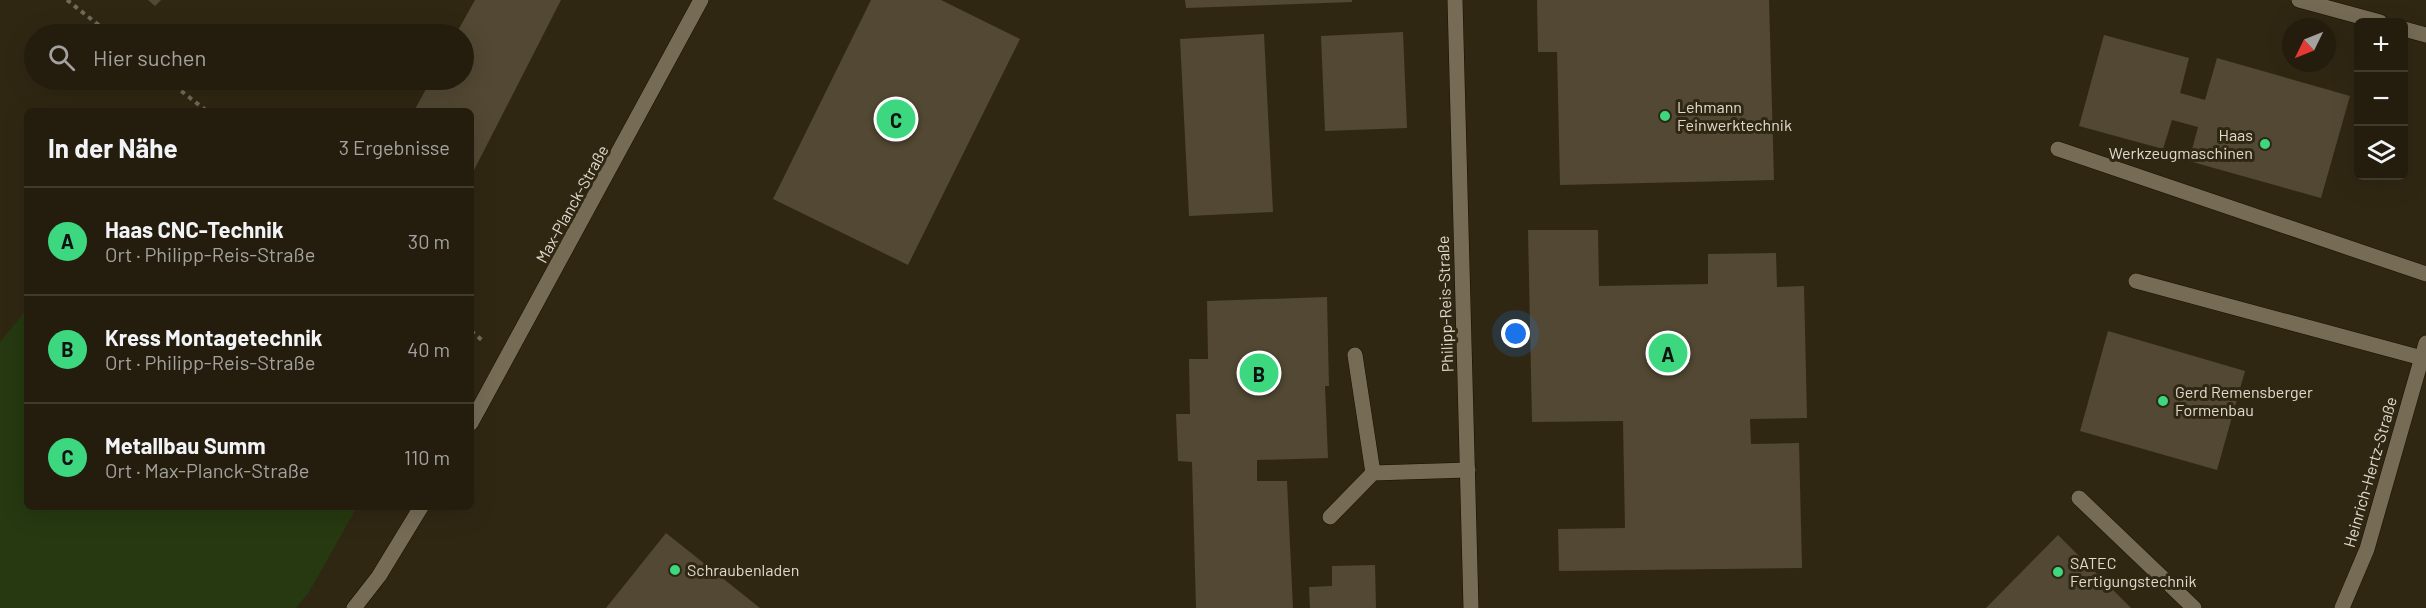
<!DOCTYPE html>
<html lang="de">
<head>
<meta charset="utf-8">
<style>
	body { margin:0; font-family:Barlow,sans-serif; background:#302a1c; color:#f1f3f6 }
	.controls { position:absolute; right:18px; top:18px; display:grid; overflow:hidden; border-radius:9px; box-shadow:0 6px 24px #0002 }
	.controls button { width:54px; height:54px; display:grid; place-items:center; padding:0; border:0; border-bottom:2px solid #413b2e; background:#241d0e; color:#f1f3f6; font:30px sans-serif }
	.compass { position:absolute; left:2282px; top:18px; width:54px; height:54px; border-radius:50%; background:#241d0e; box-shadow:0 6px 24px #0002; rotate:227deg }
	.you { position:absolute; left:1516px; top:334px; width:21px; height:21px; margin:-15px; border:4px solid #fff; border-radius:50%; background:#1a73e8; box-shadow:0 0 0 9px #1a73e833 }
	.badge { display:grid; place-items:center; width:39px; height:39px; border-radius:50%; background:#3cd77e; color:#111; font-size:20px; font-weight:700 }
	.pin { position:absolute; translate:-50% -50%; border:3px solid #fff; box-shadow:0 2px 6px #0006 }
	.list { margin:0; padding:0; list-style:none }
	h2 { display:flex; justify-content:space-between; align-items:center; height:78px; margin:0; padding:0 24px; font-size:26px }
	h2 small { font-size:20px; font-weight:400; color:#a3a29e }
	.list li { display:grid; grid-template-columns:39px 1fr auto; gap:18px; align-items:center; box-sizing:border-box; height:108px; padding:0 24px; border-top:2px solid #413b2e }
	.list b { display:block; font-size:22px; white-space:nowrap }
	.list p { margin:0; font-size:20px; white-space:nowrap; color:#a3a29e }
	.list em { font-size:20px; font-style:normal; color:#a3a29e }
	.icon { flex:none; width:33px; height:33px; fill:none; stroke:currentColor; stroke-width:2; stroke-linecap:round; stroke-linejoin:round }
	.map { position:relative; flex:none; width:2426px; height:608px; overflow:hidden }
	.search { position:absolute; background:#241d0e; box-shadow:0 6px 24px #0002; left:24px; top:24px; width:450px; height:66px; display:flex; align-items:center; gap:15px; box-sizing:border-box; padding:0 21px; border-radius:33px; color:#a3a29e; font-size:22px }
	.panel { position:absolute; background:#241d0e; box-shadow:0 6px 24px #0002; left:24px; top:108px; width:450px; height:402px; border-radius:9px }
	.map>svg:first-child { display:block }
</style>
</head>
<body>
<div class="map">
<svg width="2426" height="608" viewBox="0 0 2426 608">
	<rect width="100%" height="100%" fill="#302713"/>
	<path fill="#263910" d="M27,309V507H357L309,592L296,608H0V342Z"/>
	<path fill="#524833" d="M148,0H161L155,6Z
		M475,0H561L471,176V111H414L431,80H464V34H456Z
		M871,0H941L1020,39L908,265L773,199Z
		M1185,0H1352V2L1186,8Z
		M1537,0H1769L1774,180L1560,185L1557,52H1538Z
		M1403,32L1407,128L1325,131L1321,36Z
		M1264,34L1273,212L1189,216L1180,39Z
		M2104,35L2189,58L2180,93L2205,100L2217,58L2350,96L2321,198L2189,161L2198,127L2172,120L2163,149L2079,126Z
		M1528,230H1598L1599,286L1708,284V254L1776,253L1777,287L1804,286L1807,418L1750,419L1751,444L1799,443L1802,568L1559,571L1558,529L1625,528L1623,421L1532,422Z
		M1327,297L1329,386H1325L1328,458L1257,460V481H1287L1293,608H1196L1192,462L1178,461L1176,414H1190L1189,359H1208L1207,301Z
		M2108,331L2245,371L2217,470L2080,431Z
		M666,533L760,608H606Z
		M2058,535L2131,608H1986Z
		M1375,565L1376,608H1310L1309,587L1332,586V566Z"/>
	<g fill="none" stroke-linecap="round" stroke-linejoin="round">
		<defs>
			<path id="service" d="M2299,0L2380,22
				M2404,29L2426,35
				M2058,149L2426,274
				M2136,281L2422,358
				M1355,355L1373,473
				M2079,498L2194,608
				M1330,517L1373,473L1468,470"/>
			<path id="minor" d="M1455,0L1471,608
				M471,423L701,0
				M354,608L379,576L421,507
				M2342,608L2367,549L2426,343"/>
		</defs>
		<use href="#service" stroke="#180f00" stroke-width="16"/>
		<use href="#minor" stroke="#180f00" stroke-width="16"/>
		<path stroke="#726a59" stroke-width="4" stroke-dasharray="4.5 4.5" stroke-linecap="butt" d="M67,0L110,34
			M167,80L207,111
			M471,331L483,341"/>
		<use href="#service" stroke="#766c56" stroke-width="15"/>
		<use href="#minor" stroke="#766c56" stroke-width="15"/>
	</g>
	<g fill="#3cd77e" stroke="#302713" stroke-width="2">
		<circle cx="1665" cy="116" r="6"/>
		<circle cx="2265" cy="144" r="6"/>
		<circle cx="2163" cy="401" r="6"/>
		<circle cx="675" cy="570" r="6"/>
		<circle cx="2058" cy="572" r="6"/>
	</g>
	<g text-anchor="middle" stroke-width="6" stroke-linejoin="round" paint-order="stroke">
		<g font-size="16" fill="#e0dace" stroke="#302713" text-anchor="start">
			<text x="1677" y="113">Lehmann<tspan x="1677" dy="18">Feinwerktechnik</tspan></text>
			<text x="2253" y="141" text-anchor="end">Haas<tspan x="2253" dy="18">Werkzeugmaschinen</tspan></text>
			<text x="2175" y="398">Gerd Remensberger<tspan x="2175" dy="18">Formenbau</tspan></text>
			<text x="2070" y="569">SATEC<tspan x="2070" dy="18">Fertigungstechnik</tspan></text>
			<text x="687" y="576">Schraubenladen</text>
		</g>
		<g font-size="16" fill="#e0dace" stroke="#302713">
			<text transform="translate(572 204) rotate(-61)" y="6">Max-Planck-Straße</text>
			<text transform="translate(1445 304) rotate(-92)" y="6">Philipp-Reis-Straße</text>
			<text transform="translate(2370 472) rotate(-74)" y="6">Heinrich-Hertz-Straße</text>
		</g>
	</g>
</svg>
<div class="controls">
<button>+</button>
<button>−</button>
<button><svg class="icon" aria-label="layers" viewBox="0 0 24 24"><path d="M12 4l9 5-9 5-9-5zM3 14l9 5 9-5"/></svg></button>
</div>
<svg class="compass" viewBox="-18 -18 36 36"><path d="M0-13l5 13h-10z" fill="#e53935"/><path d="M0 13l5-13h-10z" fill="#a3a29e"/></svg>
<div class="you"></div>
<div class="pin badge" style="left:1668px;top:353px">A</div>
<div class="pin badge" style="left:1259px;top:373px">B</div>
<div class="pin badge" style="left:896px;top:119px">C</div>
<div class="search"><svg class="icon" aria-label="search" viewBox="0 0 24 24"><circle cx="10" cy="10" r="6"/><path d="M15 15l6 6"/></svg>Hier suchen</div>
<section class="panel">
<h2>In der Nähe<small>3 Ergebnisse</small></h2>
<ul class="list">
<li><span class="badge">A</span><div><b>Haas CNC-Technik</b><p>Ort · Philipp-Reis-Straße</p></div><em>30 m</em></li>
<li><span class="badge">B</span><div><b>Kress Montagetechnik</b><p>Ort · Philipp-Reis-Straße</p></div><em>40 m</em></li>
<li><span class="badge">C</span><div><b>Metallbau Summ</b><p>Ort · Max-Planck-Straße</p></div><em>110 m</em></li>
</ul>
</section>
</div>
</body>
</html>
